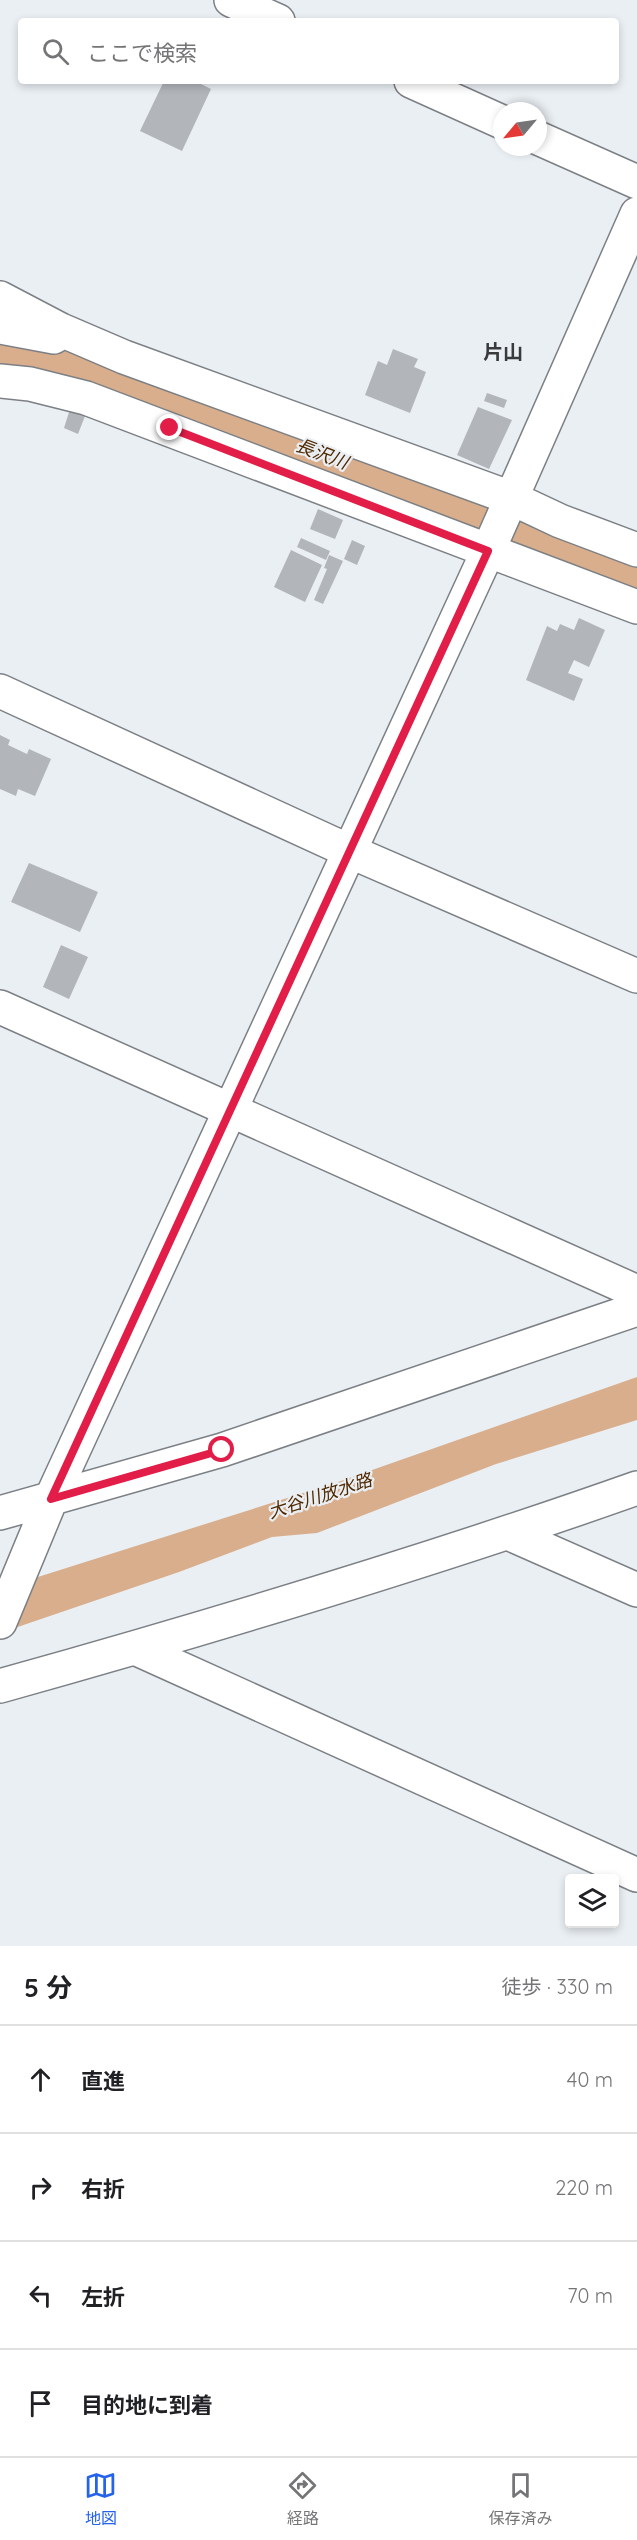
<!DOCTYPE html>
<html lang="ja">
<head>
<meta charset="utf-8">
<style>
	body { margin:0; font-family:Quicksand,"Noto Sans JP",sans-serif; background:#f2f2f2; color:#202124 }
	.controls { position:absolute; right:18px; bottom:18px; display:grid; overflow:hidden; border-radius:6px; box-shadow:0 3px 9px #0003 }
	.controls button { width:54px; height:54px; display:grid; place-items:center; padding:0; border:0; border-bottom:2px solid #e0e0e0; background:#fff; color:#202124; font:30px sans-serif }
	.compass { position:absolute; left:493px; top:102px; width:54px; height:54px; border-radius:50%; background:#fff; box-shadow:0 3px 9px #0003; rotate:241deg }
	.stop { position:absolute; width:18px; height:18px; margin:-14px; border:4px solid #e11d48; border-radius:50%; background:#fff }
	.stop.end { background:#e11d48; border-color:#fff; box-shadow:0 2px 6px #0008 }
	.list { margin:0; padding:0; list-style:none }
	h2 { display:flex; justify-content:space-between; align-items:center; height:78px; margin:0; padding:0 24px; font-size:26px }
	h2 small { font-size:20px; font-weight:400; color:#757577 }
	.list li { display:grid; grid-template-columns:39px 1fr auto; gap:18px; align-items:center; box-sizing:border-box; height:108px; padding:0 24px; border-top:2px solid #e0e0e0 }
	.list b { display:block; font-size:22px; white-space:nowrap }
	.list em { font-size:20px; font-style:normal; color:#757577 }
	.icon { flex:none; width:33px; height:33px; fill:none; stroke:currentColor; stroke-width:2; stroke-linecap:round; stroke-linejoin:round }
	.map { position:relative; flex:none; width:637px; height:1946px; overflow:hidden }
	.search { position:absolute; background:#fff; box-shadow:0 3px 9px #0003; left:18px; right:18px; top:18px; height:66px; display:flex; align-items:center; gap:15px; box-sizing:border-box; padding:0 21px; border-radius:6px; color:#757577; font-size:22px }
	.sheet { height:510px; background:#fff }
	nav { display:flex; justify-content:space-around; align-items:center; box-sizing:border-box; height:84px; border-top:2px solid #e0e0e0; background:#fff; font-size:16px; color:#757577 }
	nav a { display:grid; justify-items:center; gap:3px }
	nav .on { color:#2563eb }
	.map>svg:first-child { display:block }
</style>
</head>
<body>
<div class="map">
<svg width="637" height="1946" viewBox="0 0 637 1946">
	<rect width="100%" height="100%" fill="#eaeff4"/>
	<path fill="#d9ae8c" d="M637,1377V1420L496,1464L317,1533L272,1537L179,1572L0,1633V1589L338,1482Z"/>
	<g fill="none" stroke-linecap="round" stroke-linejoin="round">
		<path stroke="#d9ae8c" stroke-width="57" d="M0,348C94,360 184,402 272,436C394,482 517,527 637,578"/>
	</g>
	<path fill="#b2b6bb" d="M164,81H195L211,89L182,151L140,131Z
		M393,349L418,359L414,367L426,372L410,413L365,395L378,361L387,365Z
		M487,393L507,400L504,408L484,401Z
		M478,407L512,420L489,469L457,455Z
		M70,409L85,416L78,434L64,428Z
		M318,509L343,520L335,539L310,529Z
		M301,538L330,551L326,560L297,547Z
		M352,540L365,546L357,565L344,559Z
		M291,550L322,565L305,602L274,587Z
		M329,555L343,561L323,604L314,600L327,569L324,568Z
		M579,618L605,630L589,667L574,660L568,673L583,679L574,701L526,680L547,626L557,631L560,624L574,630Z
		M0,735L10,740L8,745L27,754L29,749L51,759L35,796L18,789L16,796L0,789Z
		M29,863L98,892L80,932L11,902Z
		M61,945L88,957L69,999L43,987Z"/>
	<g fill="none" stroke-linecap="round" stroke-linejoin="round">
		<defs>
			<path id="minor" d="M231,0L278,21
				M411,81L502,122
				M538,138L637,182
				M0,298L61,330L124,357L511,498L560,521L637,550
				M0,327L54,337
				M0,381L30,384L86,398L637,607
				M0,691L349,851L637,976
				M0,1007L637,1292
				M0,1513L222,1450L637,1309
				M508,1533L637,1590
				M0,1622L51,1499L488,551L637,214
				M135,1648L637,1875
				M0,1686C214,1626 428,1562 637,1488"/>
		</defs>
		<use href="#minor" stroke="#7c8085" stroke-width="36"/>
		<use href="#minor" stroke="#fff" stroke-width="33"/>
	</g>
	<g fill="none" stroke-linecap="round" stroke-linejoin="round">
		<path stroke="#e11d48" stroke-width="8" d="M170,428L488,551L51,1499L222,1450"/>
	</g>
	<g text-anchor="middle" stroke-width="4.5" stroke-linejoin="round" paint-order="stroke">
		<g font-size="18" font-style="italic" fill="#512900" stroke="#eaeff4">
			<text transform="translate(322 454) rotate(21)" y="6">長沢川</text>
			<text transform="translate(320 1496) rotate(-18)" y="6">大谷川放水路</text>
		</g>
		<g font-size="20" font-weight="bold" fill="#383a3c" stroke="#eaeff4">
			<text x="503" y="359">片山</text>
		</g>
	</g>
</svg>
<div class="controls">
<button><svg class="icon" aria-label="layers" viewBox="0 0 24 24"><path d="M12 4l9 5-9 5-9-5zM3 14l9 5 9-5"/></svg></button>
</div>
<svg class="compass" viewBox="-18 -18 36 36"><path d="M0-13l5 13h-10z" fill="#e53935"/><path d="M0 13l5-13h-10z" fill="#757577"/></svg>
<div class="stop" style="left:222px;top:1450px"></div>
<div class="stop end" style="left:170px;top:428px"></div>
<div class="search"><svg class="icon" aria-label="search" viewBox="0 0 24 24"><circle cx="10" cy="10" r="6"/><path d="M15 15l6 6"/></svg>ここで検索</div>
</div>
<section class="sheet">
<h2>5 分<small>徒歩 · 330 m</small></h2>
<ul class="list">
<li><svg class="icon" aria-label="ahead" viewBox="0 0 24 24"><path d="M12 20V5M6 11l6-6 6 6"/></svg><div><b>直進</b></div><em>40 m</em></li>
<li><svg class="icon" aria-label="right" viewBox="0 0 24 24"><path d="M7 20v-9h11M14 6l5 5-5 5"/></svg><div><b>右折</b></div><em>220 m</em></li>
<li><svg class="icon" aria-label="left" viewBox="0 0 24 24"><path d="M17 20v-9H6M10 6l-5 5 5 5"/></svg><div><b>左折</b></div><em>70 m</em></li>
<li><svg class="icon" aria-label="arrive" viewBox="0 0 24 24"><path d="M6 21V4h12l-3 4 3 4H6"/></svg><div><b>目的地に到着</b></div></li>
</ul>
</section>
<nav>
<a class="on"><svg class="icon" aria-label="map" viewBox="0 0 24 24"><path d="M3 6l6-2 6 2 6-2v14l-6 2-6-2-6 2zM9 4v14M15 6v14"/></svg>地図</a>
<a><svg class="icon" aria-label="directions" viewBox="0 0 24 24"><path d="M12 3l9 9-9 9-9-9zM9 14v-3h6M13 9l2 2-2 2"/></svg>経路</a>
<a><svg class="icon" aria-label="saved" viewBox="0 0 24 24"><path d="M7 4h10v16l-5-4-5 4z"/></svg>保存済み</a>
</nav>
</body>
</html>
